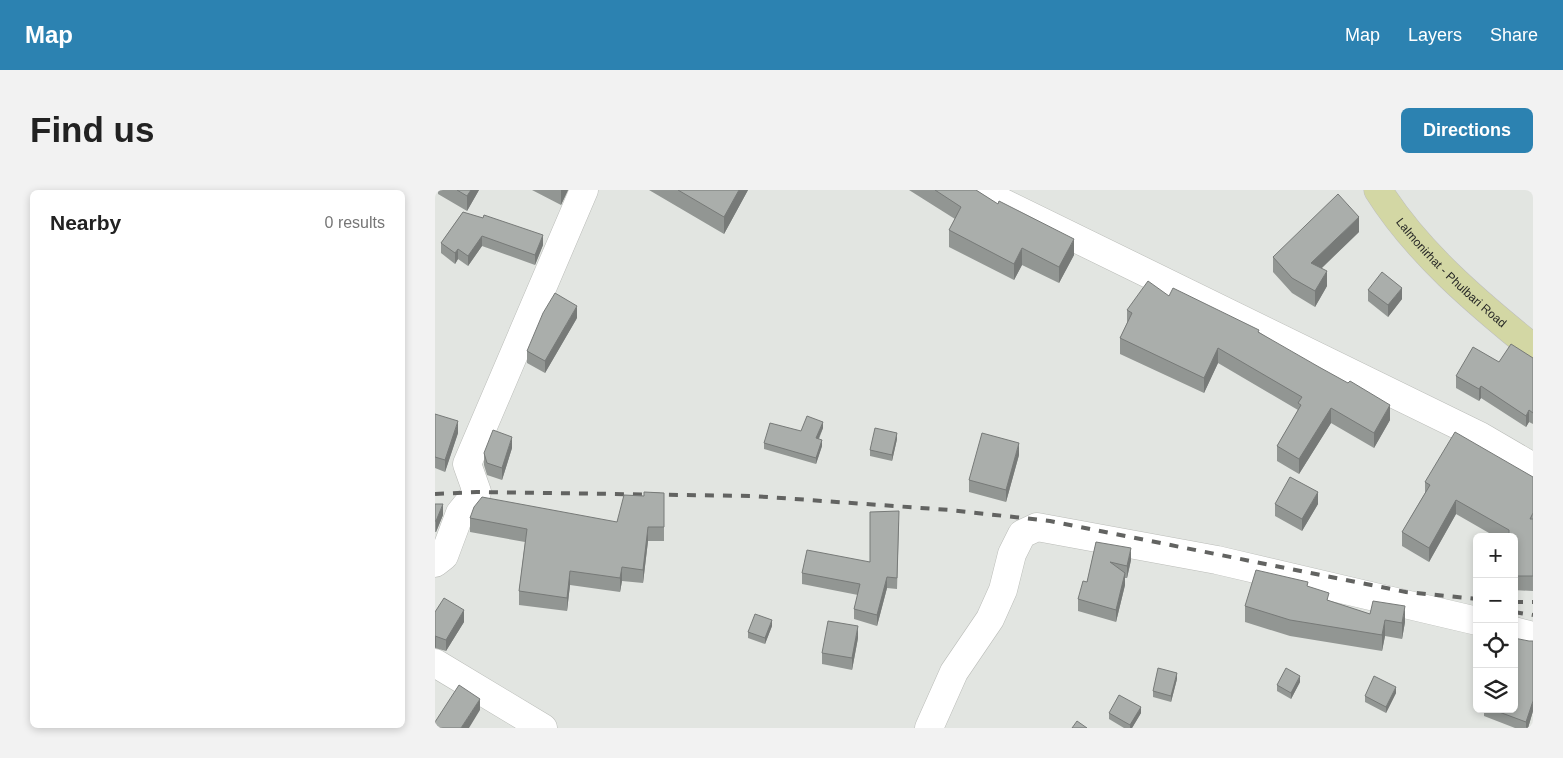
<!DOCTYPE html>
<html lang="en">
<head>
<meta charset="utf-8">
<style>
	body { margin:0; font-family:Helvetica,sans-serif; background:#f2f2f2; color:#222 }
	.controls { position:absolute; right:15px; bottom:15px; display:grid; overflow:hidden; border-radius:8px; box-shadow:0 2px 8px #0003 }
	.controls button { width:45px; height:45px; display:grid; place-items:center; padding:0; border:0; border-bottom:1px solid #e0e0e0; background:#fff; color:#222; font:25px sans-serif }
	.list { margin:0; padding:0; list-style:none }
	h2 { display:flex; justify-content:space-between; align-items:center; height:65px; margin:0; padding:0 20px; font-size:21px }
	h2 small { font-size:16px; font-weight:400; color:#767676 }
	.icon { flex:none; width:28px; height:28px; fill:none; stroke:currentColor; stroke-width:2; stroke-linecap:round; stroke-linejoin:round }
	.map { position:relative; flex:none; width:1098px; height:538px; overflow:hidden; border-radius:8px }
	header { display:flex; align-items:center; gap:30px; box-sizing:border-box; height:70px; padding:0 25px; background:#2c82b1; color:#fff }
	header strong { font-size:24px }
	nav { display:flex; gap:28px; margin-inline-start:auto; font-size:18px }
	.intro { display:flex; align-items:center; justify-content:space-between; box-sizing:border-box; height:120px; padding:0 30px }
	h1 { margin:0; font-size:35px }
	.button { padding:12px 22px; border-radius:8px; background:#2c82b1; color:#fff; font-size:18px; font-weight:700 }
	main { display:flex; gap:30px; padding:0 30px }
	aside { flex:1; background:#fff; border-radius:8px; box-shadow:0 2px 8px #0003 }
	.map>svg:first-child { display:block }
</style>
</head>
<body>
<header>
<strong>Map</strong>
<nav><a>Map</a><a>Layers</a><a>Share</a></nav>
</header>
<div class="intro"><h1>Find us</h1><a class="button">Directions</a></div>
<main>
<aside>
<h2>Nearby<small>0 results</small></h2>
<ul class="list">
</ul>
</aside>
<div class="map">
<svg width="1098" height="538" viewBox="0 0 1098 538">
	<rect width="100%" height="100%" fill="#e2e5e1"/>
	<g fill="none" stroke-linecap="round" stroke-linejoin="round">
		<defs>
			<path id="minor" d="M542,0L1045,246L1098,277
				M0,373L9,366L25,323L42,302L32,274L149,0
				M1079,441L1098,446
				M0,473L108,538
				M494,538L519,482L555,429L568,400L577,364L587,344L602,337L782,370L1042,431"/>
			<g id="major">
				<path id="s1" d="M943,0C982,62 1041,112 1098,158"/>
			</g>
		</defs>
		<use href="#minor" stroke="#babcb8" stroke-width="29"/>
		<use href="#major" stroke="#bebebe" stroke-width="29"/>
		<use href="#minor" stroke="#fff" stroke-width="28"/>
		<use href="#major" stroke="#d3d7a4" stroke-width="28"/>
		<path stroke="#626361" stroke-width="4" stroke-dasharray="9 9" stroke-linecap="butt" d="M0,304L42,302L318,306L515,320L615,331L971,402L1042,409
			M1079,412H1098
			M1079,422L1098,425"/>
	</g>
	<path fill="#929693" d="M3,0H44L32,21L3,4Z
		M97,0H133L126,15Z
		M214,0H313L289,44Z
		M474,0H541L639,65L624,93L587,75L579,90L514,57V40L520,29Z
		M28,22L108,55L100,75L47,56L33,76L23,69L20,74L6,63V53Z
		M924,42L887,78L892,96L880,117L857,103L838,82V67Z
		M933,100L967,109L953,127L933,111Z
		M734,106L824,142L955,230L939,258L896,233L864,284L842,271V256L863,220L783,173L769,203L685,164V148L692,133V120Z
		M142,128L110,183L92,173V161Z
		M1098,168V234L1094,232L1091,237L1046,208L1044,211L1021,198V186L1064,172Z
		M0,224L23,243L10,282L0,278Z
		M388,238L384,249L387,256L381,274L329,259V253L366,241Z
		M462,249L457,271L435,266V260Z
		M77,258L67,290L52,285L49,275V263Z
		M584,265L571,312L534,302V290Z
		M1098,287V401L1079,400V347H1061L1021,324L994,372L967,356V342L990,303V292Z
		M229,303V351H213L208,393L187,391L185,402L135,395L132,421L84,415V401L90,352L35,342V328L182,332L209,306Z
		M0,314L8,325L1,342H0Z
		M840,314H883L867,341L840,326Z
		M464,332L462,399L452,398L442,436L419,429V419L423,405L367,394V383L435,372Z
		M661,352L696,370L692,388H690V395L681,432L643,421V409L652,392Z
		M873,397L894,411L935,424L970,432L967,449L950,446L947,461L855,446L810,432V416Z
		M0,422L29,432L11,461L0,458Z
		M337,436L330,454L313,448V442Z
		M423,448L417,480L387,474V463Z
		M1094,451H1098V521L1093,538H1080L1049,526V519H1079Z
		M742,489L736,512L718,507V501Z
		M865,492L856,509L842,501V495Z
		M961,503L951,523L930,512V506Z
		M674,523H706L697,538H689L674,529Z"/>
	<path fill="#777a78" d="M36,0H44L32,21V6Z
		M126,0H133L126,15Z
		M304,0H313L289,44V27Z
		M924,27V42L876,88V73Z
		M108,45V55L100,75V65Z
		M47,46V56L33,76V66Z
		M639,49V65L624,93V77Z
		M587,58V75L579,90V74Z
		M23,59V69L20,74V63Z
		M892,81V96L880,117V101Z
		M967,98V109L953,127V115Z
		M142,116V128L110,183V171Z
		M783,158V173L769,203V188Z
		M1046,196V208L1044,211V199Z
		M955,215V230L939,258V243Z
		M896,218V233L864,284V269Z
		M1094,220V232L1091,237V226Z
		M23,231V243L10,282V270Z
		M388,232V238L381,254V248Z
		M462,243V249L457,271V265Z
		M77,247V258L67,290V278Z
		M387,250V256L381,274V268Z
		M584,253V265L571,312V300Z
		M883,302V314L867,341V329Z
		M1021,310V324L994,372V358Z
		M8,314V325L1,342V331Z
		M213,337V351L208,393V380Z
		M696,358V370L692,388V376Z
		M187,377V391L185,402V388Z
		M135,381V395L132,421V408Z
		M690,383V395L681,432V420Z
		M452,387V398L442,436V425Z
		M970,416V432L967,449V433Z
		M29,420V432L11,461V450Z
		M337,430V436L330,454V448Z
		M950,430V446L947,461V445Z
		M423,436V448L417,480V468Z
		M0,446H1V457L0,458Z
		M742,483V489L736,512V506Z
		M865,486V492L856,509V503Z
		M961,497V503L951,523V517Z
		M45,509V520L34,538H26Z
		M1098,511V521L1093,538H1091V532Z
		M706,517V523L697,538H695V535Z"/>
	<path fill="#aaaeab" stroke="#777a78" d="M22,0H36L32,6Z
		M243,0H304L289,27Z
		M500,0H541L563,14L564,11L639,49L624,77L587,58L579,74L514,40L526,17Z
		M903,4L924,27L876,73L892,81L880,101L857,88L838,67Z
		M28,22L48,28L49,25L108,45L100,65L47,46L33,66L23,59L20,63L6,53Z
		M947,82L967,98L953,115L933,100Z
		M713,91L734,106L738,98L824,140L823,142L884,177L913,193L915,191L955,215L939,243L896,218L864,269L842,256L866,215L863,213L867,207L783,158L769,188L685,148L697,123L692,120Z
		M120,103L142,116L110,171L92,161L108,123Z
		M1076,154L1098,168V223L1094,220L1091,226L1046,196L1044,199L1021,186L1038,157L1064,172Z
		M0,224L23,231L10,270L0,267Z
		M372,226L388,232L381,248L387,250L381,268L329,253L335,233L366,241Z
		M440,238L462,243L457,265L435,260Z
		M58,240L77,247L67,278L52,273L49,263Z
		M1020,242L1098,287V323L1095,329H1098V386H1079V347H1074V340L1021,310L994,358L967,342L995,295L990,292Z
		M547,243L584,253L571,300L534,290Z
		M855,287L883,302L867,329L840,314Z
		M209,302L229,303V337H213L208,380L187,377L185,388L135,381L132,408L84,401L92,339L35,328L39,317L47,307L182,332L189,305L209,306Z
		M0,314H8L1,331H0Z
		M464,321L462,388L452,387L442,425L419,419L425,394L367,383L372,360L435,372V322Z
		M661,352L696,358L692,376L675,372L690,383L681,420L643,409L648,391L652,392Z
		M821,380L873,392L872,396L894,403L892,410L935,424L938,411L970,416L967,433L950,430L947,445L855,430L810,416Z
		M9,408L29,420L11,450L0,446V422Z
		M320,424L337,430L330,448L313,442Z
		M393,431L423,436L417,468L387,463Z
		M1079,448L1094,451H1098V511L1091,532L1056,519H1079Z
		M723,478L742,483L736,506L718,501Z
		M851,478L865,486L856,503L842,495Z
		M939,486L961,497L951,517L930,506Z
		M24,495L45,509L26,538H0V532Z
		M684,505L706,517L695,535L674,523Z
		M642,531L652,538H637Z"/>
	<g text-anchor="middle" stroke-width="4" stroke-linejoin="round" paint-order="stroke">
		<g font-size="12" fill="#272826" stroke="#e2e5e1">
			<text dy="4" stroke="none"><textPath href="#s1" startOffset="111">Lalmonirhat - Phulbari Road</textPath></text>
		</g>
	</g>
</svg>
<div class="controls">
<button>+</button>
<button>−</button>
<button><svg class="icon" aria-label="locate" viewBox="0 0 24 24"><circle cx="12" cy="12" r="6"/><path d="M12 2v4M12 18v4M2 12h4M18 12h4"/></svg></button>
<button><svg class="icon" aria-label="layers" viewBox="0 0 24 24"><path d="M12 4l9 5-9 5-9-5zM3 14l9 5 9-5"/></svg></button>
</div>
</div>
</main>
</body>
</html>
